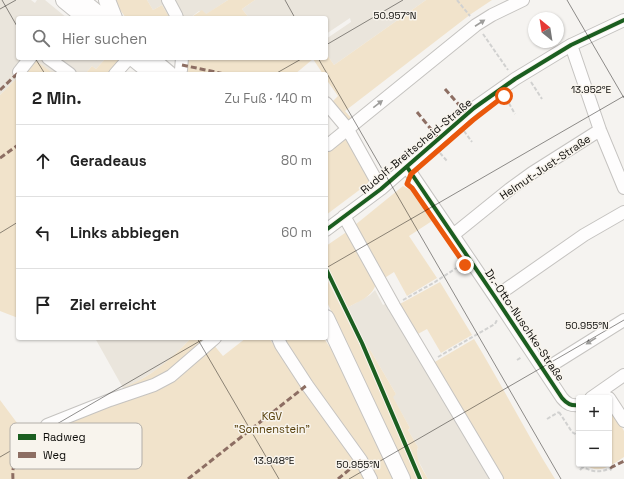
<!DOCTYPE html>
<html lang="de">
<head>
<meta charset="utf-8">
<style>
	body { margin:0; font-family:"Space Grotesk",sans-serif; background:#f6f6f6; color:#222 }
	.controls { position:absolute; right:12px; bottom:12px; display:grid; overflow:hidden; border-radius:4px; box-shadow:0 1px 3px #0004 }
	.controls button { width:36px; height:36px; display:grid; place-items:center; padding:0; border:0; border-bottom:1px solid #e0e0e0; background:#fff; color:#222; font:20px sans-serif }
	.compass { position:absolute; left:528px; top:12px; width:36px; height:36px; border-radius:50%; background:#fff; box-shadow:0 1px 3px #0004; rotate:330deg }
	.stop { position:absolute; width:12px; height:12px; margin:-9px; border:3px solid #ea580c; border-radius:50%; background:#fff }
	.stop.end { background:#ea580c; border-color:#fff; box-shadow:0 1px 4px #0008 }
	.list { margin:0; padding:0; list-style:none }
	h2 { display:flex; justify-content:space-between; align-items:center; height:52px; margin:0; padding:0 16px; font-size:17px }
	h2 small { font-size:13px; font-weight:400; color:#767676 }
	.list li { display:grid; grid-template-columns:26px 1fr auto; gap:12px; align-items:center; box-sizing:border-box; height:72px; padding:0 16px; border-top:1px solid #e0e0e0 }
	.list b { display:block; font-size:15px; white-space:nowrap }
	.list em { font-size:13px; font-style:normal; color:#767676 }
	.icon { flex:none; width:22px; height:22px; fill:none; stroke:currentColor; stroke-width:2; stroke-linecap:round; stroke-linejoin:round }
	.map { position:relative; flex:none; width:624px; height:479px; overflow:hidden }
	.search { position:absolute; background:#fff; box-shadow:0 1px 3px #0004; left:16px; top:16px; width:312px; height:44px; display:flex; align-items:center; gap:10px; box-sizing:border-box; padding:0 14px; border-radius:4px; color:#767676; font-size:15px }
	.panel { position:absolute; background:#fff; box-shadow:0 1px 3px #0004; left:16px; top:72px; width:312px; height:268px; border-radius:4px }
	.map>svg:first-child { display:block }
</style>
</head>
<body>
<div class="map">
<svg width="624" height="479" viewBox="0 0 624 479">
	<rect width="100%" height="100%" fill="#f5f3f0"/>
	<path fill="#eae5dc" d="M0,0H31L35,3L37,0H45L67,18H18V58H106L96,69L92,66L85,74H54L35,61L0,95Z
		M147,0H228L205,15L199,11L190,18H170L162,5L153,10Z
		M255,0H426L334,65L326,53V39L351,22L350,18L326,34V18H249L242,9Z
		M375,290L383,305L389,302L492,479H428L417,458V451L418,447L408,430L410,428L392,396L396,394L369,348L364,343L347,308L370,295Z
		M95,338H191L166,364L133,384L123,388Z"/>
	<path fill="#f1e3cb" d="M116,0H147L153,10L162,5L170,18H126L118,7Z
		M228,0H255L242,9L249,18H190L202,10L206,14Z
		M426,0H492L471,14L345,111L353,120L350,122L331,103L338,96L326,79V74H323L313,59L295,74H188L187,58H279L281,59L282,58H326V53L334,65Z
		M106,58H121L108,74H85L92,66L96,69Z
		M35,60L54,74H21Z
		M18,77V318L0,311V95Z
		M344,136L368,175L370,180L366,185L326,215V149Z
		M403,186L410,190L432,221L409,236L437,278L407,296L394,272L383,279L355,225Z
		M345,233L349,234L376,283C373,297 359,301 347,308L326,265V246Z
		M326,277L360,345L418,479H410L326,300Z
		M440,282L472,335L441,353L427,329L416,335L398,305Z
		M191,338H206L170,374L125,392L123,388C150,377 171,360 191,338Z
		M246,338H260L262,340L269,338L276,348L284,338H324L329,346L334,350L395,479H0V400L29,439L49,427L135,394L213,344L223,356Z
		M474,339C502,385 526,433 555,479H501L433,363Z
		M364,343L369,348L396,394L393,397L410,428L408,430L418,447C414,458 423,470 428,479H423Z
		M614,414L624,431V457C612,465 598,476 585,464H609V417Z"/>
	<g fill="none" stroke-linecap="round" stroke-linejoin="round">
		<defs>
			<path id="minor" d="M168,0L176,15L177,18
				M571,45L600,130L624,188
				M48,58L70,74
				M19,72L30,58
				M115,74L129,58
				M179,74L181,70L182,58
				M326,103L347,128L381,189
				M328,145L476,25L492,15L523,0
				M407,167L495,297L562,398C567,404 571,406 579,405
				M344,216L394,306L497,479
				M326,230L381,189L474,108L515,79L571,45L624,20
				M453,235L510,189L532,173L600,130
				M495,297L584,235L624,212
				M278,338L281,345L307,385L361,460L371,479
				M544,370L624,320
				M591,398L624,375
				M609,398L624,421
				M47,425L110,400L154,385L171,376L215,338"/>
			<path id="major" d="M64,0L86,18
				M81,0L103,18
				M107,0L114,18
				M133,58L153,74
				M150,58L169,74
				M326,318L402,479"/>
		</defs>
		<use href="#minor" stroke="#c5c3c0" stroke-width="14"/>
		<use href="#major" stroke="#c5c3c0" stroke-width="18"/>
		<path stroke="#d1d1d0" stroke-width="2" stroke-dasharray="4 2" stroke-linecap="butt" d="M457,0L470,16
			M483,34L508,70
			M531,82L542,99
			M506,98L515,114
			M464,131L472,142
			M440,153L447,161
			M326,269L362,343L420,479
			M403,300L435,282L461,265
			M438,357L495,324L497,320
			M517,360L522,357
			M559,412L572,432L577,435L579,446
			M547,419L559,412
			M583,464V467C592,472 601,473 610,468L612,472
			M580,470L583,467"/>
		<use href="#minor" stroke="#fefdfd" stroke-width="12"/>
		<use href="#major" stroke="#fefdfd" stroke-width="16"/>
		<path stroke="#8d6e63" stroke-width="3" stroke-dasharray="6 3" stroke-linecap="butt" d="M182,65L225,74
			M445,89L467,114
			M0,90L19,72
			M417,112L439,139
			M0,158L18,145
			M610,468L624,461
			M13,479C12,470 15,451 21,443C26,435 38,430 47,425
			M188,479L307,385
			M338,479L361,460"/>
		<defs>
			<path id="cycleway" d="M407,167L495,297L562,398C567,404 571,406 579,405
				M326,230L381,189L474,108L515,79L571,45L624,20
				M326,269L362,343L420,479"/>
		</defs>
		<use href="#cycleway" stroke="#f8f4ed" stroke-width="6"/>
		<use href="#cycleway" stroke="#1b5e20" stroke-width="4"/>
	</g>
	<defs><path id="oneway-solid" d="M-6-.8H1V-3.2L6.5 0L1 3.2V.8H-6Z"/></defs>
	<g fill="#9e9d9b">
		<use href="#oneway-solid" transform="translate(480 23) rotate(-33)"/>
		<use href="#oneway-solid" transform="translate(378 104) rotate(-38)"/>
		<use href="#oneway-solid" transform="translate(591 341) rotate(148)"/>
	</g>
	<g fill="none" stroke-linecap="round" stroke-linejoin="round">
		<path stroke="#ea580c" stroke-width="5" d="M465,265L412,188L407,184L411,174L473,120L504,96"/>
	</g>
	<path fill="none" stroke="#0d0c09" stroke-width="1" stroke-opacity="0.45" d="M2,0L18,28M285,0L295,18M567,0L624,98M0,9L16,0M326,45L403,0M35,58L45,74M318,58L561,479M275,74L303,58M0,233L18,222M326,268L624,96M197,338L279,479M0,457L205,338M349,479L624,320"/>
	<g text-anchor="middle" stroke-width="3" stroke-linejoin="round" paint-order="stroke">
		<g font-size="11" fill="#0d0c09" stroke="#f8f4ed">
			<text transform="translate(416 146) rotate(-40)" y="4">Rudolf-Breitscheid-Straße</text>
			<text transform="translate(545 167) rotate(-34)" y="4">Helmut-Just-Straße</text>
			<text transform="translate(525 325) rotate(56)" y="4">Dr.-Otto-Nuschke-Straße</text>
		</g>
		<g font-size="11" fill="#553e09" stroke="#f8f4ed">
			<text x="272" y="420">KGV<tspan x="272" dy="13">"Sonnenstein"</tspan></text>
		</g>
	</g>
	<rect x="10" y="423" width="132" height="46" rx="6" fill="#f8f4ed" stroke="#b2aea9" stroke-width="1"/>
	<rect x="18" y="434" width="18" height="6" fill="#1b5e20"/>
	<rect x="18" y="452" width="18" height="6" fill="#8d6e63"/>
	<g font-size="11" fill="#0d0c09">
		<text x="43" y="441">Radweg</text>
		<text x="43" y="459">Weg</text>
	</g>
	<g font-size="10" text-anchor="middle" fill="#0d0c09" stroke="#f8f4ed" stroke-width="3" stroke-linejoin="round" paint-order="stroke">
		<text x="395" y="19">50.957°N</text>
		<text x="591" y="93">13.952°E</text>
		<text x="587" y="329">50.955°N</text>
		<text x="274" y="464">13.948°E</text>
		<text x="358" y="468">50.955°N</text>
	</g>
</svg>
<div class="controls">
<button>+</button>
<button>−</button>
</div>
<svg class="compass" viewBox="-18 -18 36 36"><path d="M0-13l5 13h-10z" fill="#e53935"/><path d="M0 13l5-13h-10z" fill="#767676"/></svg>
<div class="stop" style="left:504px;top:96px"></div>
<div class="stop end" style="left:465px;top:265px"></div>
<div class="search"><svg class="icon" aria-label="search" viewBox="0 0 24 24"><circle cx="10" cy="10" r="6"/><path d="M15 15l6 6"/></svg>Hier suchen</div>
<section class="panel">
<h2>2 Min.<small>Zu Fuß · 140 m</small></h2>
<ul class="list">
<li><svg class="icon" aria-label="ahead" viewBox="0 0 24 24"><path d="M12 20V5M6 11l6-6 6 6"/></svg><div><b>Geradeaus</b></div><em>80 m</em></li>
<li><svg class="icon" aria-label="left" viewBox="0 0 24 24"><path d="M17 20v-9H6M10 6l-5 5 5 5"/></svg><div><b>Links abbiegen</b></div><em>60 m</em></li>
<li><svg class="icon" aria-label="arrive" viewBox="0 0 24 24"><path d="M6 21V4h12l-3 4 3 4H6"/></svg><div><b>Ziel erreicht</b></div></li>
</ul>
</section>
</div>
</body>
</html>
